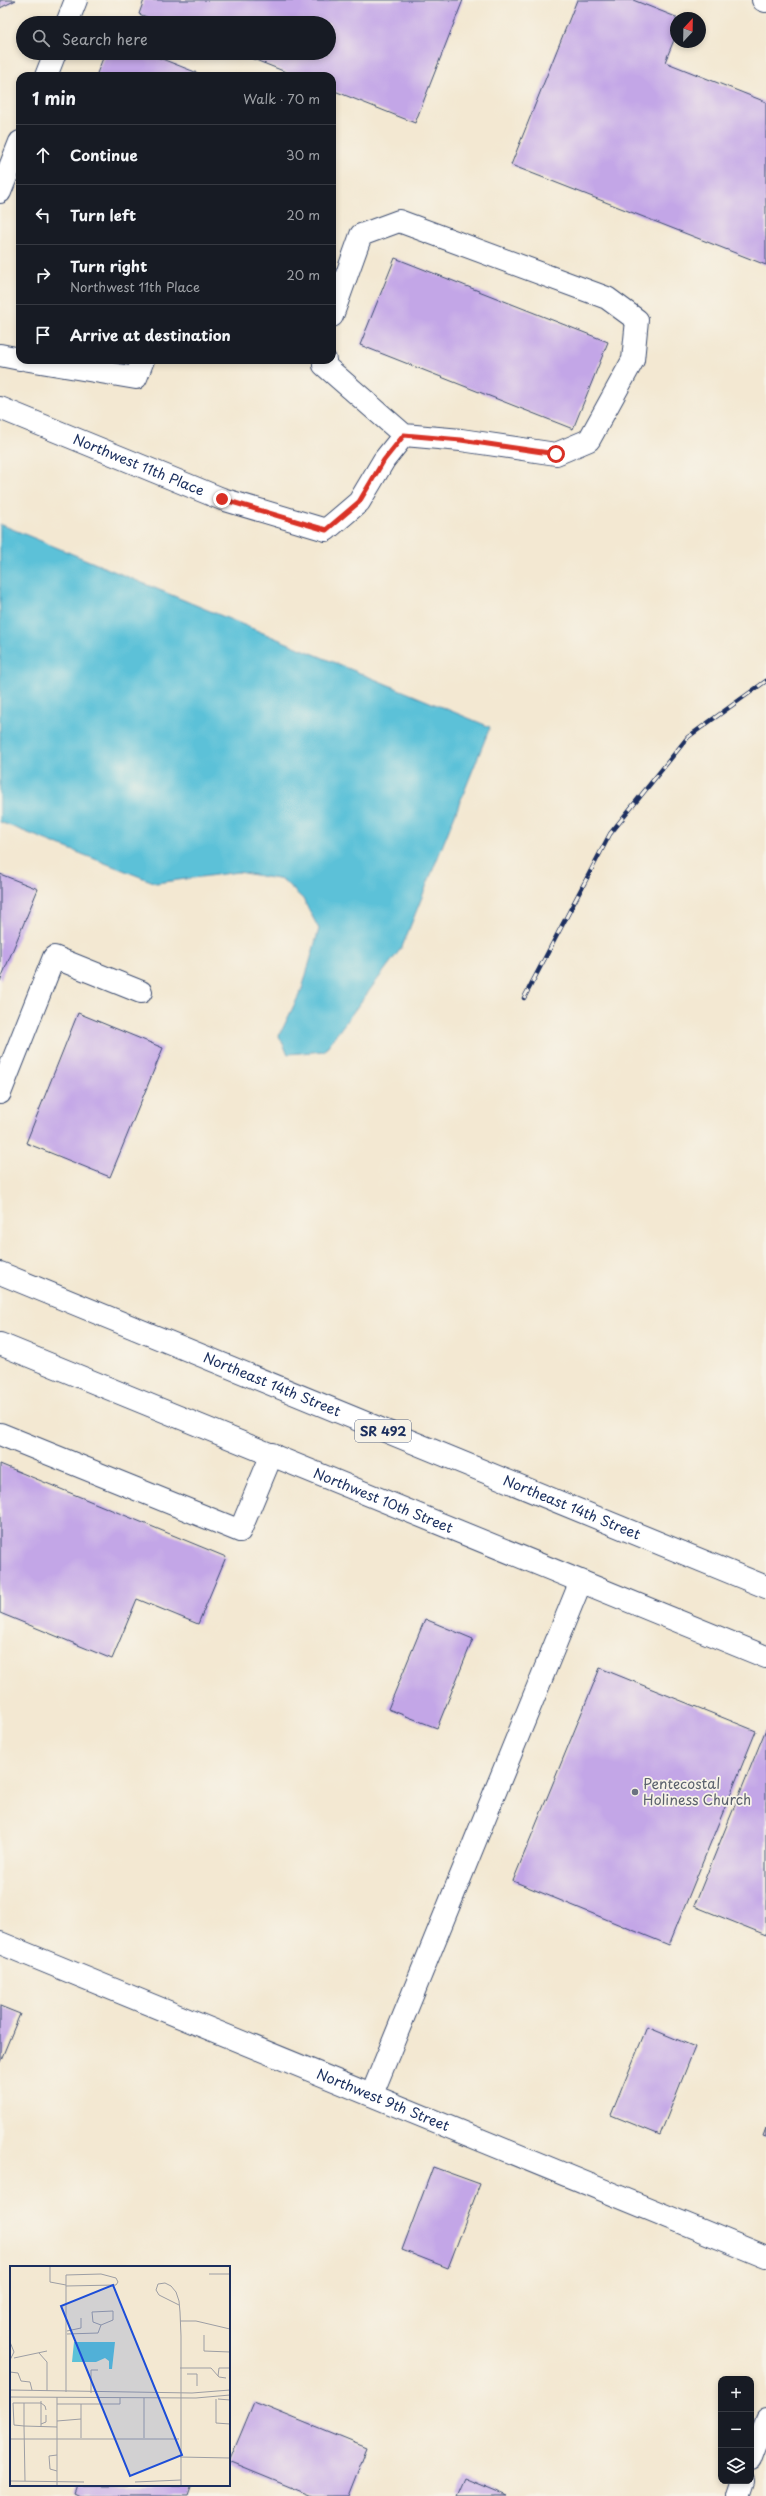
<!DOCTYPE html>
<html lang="en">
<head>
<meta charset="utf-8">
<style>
	body { margin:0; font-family:"Playpen Sans",sans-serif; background:#20242c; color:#f1f3f6 }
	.controls { position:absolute; right:12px; bottom:12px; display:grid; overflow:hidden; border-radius:8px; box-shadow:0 2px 6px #0003 }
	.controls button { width:36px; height:36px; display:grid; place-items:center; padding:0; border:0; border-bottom:1px solid #363941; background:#171b24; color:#f1f3f6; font:20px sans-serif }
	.compass { position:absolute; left:670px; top:12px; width:36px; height:36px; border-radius:50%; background:#171b24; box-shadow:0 2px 6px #0003; rotate:22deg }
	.stop { position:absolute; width:12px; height:12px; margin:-9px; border:3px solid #d93025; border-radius:50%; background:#fff }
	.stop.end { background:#d93025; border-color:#fff; box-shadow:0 1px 4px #0008 }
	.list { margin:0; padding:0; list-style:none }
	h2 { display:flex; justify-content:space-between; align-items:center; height:52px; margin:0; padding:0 16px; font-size:17px }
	h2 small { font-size:13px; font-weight:400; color:#9ea1a6 }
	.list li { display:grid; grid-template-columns:26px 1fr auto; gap:12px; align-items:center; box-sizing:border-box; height:60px; padding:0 16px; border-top:1px solid #363941 }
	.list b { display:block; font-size:15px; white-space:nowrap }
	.list p { margin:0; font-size:13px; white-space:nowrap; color:#9ea1a6 }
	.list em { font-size:13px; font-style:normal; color:#9ea1a6 }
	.icon { flex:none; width:22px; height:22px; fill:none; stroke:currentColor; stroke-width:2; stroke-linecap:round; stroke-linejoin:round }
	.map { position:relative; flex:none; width:766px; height:2496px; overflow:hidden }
	.search { position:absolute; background:#171b24; box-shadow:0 2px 6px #0003; left:16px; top:16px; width:320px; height:44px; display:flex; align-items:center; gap:10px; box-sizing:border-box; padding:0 14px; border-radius:22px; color:#9ea1a6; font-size:15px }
	.panel { position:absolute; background:#171b24; box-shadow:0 2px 6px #0003; left:16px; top:72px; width:320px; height:292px; border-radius:12px }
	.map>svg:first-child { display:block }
</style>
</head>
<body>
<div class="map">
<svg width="766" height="2496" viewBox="0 0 766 2496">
	<rect width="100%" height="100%" fill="#f7f3e8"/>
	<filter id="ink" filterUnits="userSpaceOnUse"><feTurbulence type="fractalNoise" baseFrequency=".025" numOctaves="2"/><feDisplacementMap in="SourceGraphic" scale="8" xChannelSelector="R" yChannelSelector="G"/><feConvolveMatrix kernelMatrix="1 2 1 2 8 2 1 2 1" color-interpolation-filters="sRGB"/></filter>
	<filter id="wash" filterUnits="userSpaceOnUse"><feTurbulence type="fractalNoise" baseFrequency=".012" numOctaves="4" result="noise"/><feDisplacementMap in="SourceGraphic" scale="16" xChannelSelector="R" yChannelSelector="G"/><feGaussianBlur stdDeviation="0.9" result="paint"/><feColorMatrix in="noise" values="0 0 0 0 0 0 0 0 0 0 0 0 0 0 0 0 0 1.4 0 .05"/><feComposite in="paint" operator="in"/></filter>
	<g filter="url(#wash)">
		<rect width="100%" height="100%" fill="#f3e8d2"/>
		<path fill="#5bc1d8" stroke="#3b789b" d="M0,524L490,727L402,947L324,1051L288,1054L279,1036L302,989L319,929L303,899L283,880L238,872L156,883L0,822Z"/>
		<g id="blocks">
			<path fill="#c3a6e7" d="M0,0H16L0,8Z
				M144,0H463L415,123L332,90V76H296L238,53H329V23H161L139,14Z
				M577,0H633L676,17V35L665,62L766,102V265L511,165Z
				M105,53H147L205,76H96Z
				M395,258L608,342L573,429L360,345Z
				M0,874L38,889L0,981Z
				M78,1013L163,1048L110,1177L26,1143Z
				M0,1464L226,1557L198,1624L137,1599L112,1659L0,1613Z
				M425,1619L473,1639L437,1728L388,1709Z
				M600,1668L756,1731L669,1945L513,1881Z
				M766,1729V1935L694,1906Z
				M0,2006L20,2014L0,2062Z
				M647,2027L695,2047L660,2135L611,2115Z
				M766,2128V2137L763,2136Z
				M433,2167L480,2184L448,2268L402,2250Z
				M254,2402L367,2448L348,2496H312L229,2462Z
				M465,2478L508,2496H457Z
				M76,2485H192L188,2496H79L73,2493Z"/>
		</g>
	</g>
	<g filter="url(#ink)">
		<use href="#blocks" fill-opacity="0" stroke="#3b4b6f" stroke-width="1"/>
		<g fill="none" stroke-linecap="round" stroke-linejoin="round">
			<defs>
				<g id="minor">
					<path d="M763,0L766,1"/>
					<path d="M67,23L76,0"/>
					<path d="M46,76L55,53"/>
					<path d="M0,192L20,142"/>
					<path d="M0,355L20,359"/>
					<path d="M29,360L136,378L143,360"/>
					<path d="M325,360L324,365L404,435L461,440L556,454L589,440L633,360L637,320L607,298L399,221L361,235L332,316"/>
					<path id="s1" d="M0,408L222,499L326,530L359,502L384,460L404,435"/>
					<path d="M0,1093L54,957L141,992"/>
					<path d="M0,1434L240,1531L272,1454"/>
					<path id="s2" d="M0,1943L766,2257"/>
					<path d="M372,2094L581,1581"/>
					<path d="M751,2460L766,2420"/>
					<path d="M738,2496L743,2481"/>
				</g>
				<g id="major">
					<path id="s3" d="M0,1273L766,1587"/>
					<path id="s4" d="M0,1344L766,1657"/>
				</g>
			</defs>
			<use href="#minor" stroke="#3b4b6f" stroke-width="24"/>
			<use href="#major" stroke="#3b4b6f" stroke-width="24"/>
			<use href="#minor" stroke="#fff" stroke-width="22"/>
			<use href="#major" stroke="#fff" stroke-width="22"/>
			<defs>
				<path id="rail" d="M524,998L610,834L688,737L766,681"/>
			</defs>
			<use href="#rail" stroke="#1b2f5e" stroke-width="4.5"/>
			<use href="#rail" stroke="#f7f3e8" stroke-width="3" stroke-dasharray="9" stroke-linecap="butt"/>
		</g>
	</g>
	<g fill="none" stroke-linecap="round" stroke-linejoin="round" filter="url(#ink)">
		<path stroke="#d93025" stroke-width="5" d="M222,499L326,530L359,502L384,460L404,435L461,440L556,454"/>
	</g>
	<circle fill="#6b7280" stroke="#f7f3e8" stroke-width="1.5" cx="635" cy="1792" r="4"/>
	<g text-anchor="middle" stroke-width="3.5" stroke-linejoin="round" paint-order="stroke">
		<rect fill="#f7f3e8" stroke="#5d6a87" stroke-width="1" x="355" y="1420" width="56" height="22" rx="3"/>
		<g font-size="13" font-weight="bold" fill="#1b2f5e">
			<text x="383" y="1436">SR 492</text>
		</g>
		<g font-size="14" fill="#1b2f5e" stroke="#f7f3e8">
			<text dy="5" stroke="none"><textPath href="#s1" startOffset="150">Northwest 11th Place</textPath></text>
			<text dy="5" stroke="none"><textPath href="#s3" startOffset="294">Northeast 14th Street</textPath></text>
			<text dy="5" stroke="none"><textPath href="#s4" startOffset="414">Northwest 10th Street</textPath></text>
			<text dy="5" stroke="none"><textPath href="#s3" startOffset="618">Northeast 14th Street</textPath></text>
			<text dy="5" stroke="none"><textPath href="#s2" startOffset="414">Northwest 9th Street</textPath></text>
		</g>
		<g font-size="14" fill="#5b616d" stroke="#f7f3e8" text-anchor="start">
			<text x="643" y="1789">Pentecostal<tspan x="643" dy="16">Holiness Church</tspan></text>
		</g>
	</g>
	<g transform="translate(10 2266)">
		<rect width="220" height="220" fill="#f3e8d2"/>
		<path d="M64,76H105L102,103H99V95L95,92L86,96H62Z" fill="#5bc1d8"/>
		<path fill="none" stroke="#9d9ea4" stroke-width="1" d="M40,0V16L56,19M199,8H220M169,39L149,29L146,24L148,18L155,17L161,20L166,26L169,35L170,46L171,70V220M170,55H186L220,63M57,65L71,62V52M57,68L88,67L91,59L103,54V45L82,46L83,56L91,59M194,69V85L220,86M0,76L4,86L0,94M29,87L37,96V125M4,92L37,85M170,102H201L209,111L216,112M0,106L8,107L11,115L20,116L22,124M177,108H187V120M208,110L209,102H220M0,124L182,127L220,124M56,126V9L91,8L106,12L108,16L106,19L56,20M81,127V104H88M0,131L186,132L220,129M206,133V157L220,158M208,133L220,134M31,135V161M14,137V160L4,159L3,137H31L35,140L36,144M47,138H110V132M71,138V172M47,155L71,153M31,158L36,156V149M134,172V132M0,173H169M170,191L220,192M47,205L40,203L39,190L47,189M1,215L74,216M15,215L14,160L47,161M125,216L171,214M47,220V131"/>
		<path fill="#1d4ed8" fill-opacity="0.15" stroke="#1d4ed8" stroke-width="2" d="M103,19L172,189L120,210L51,40Z"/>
		<rect width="220" height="220" fill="none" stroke="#1b2f5e" stroke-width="2"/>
	</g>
</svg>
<div class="controls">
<button>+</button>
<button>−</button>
<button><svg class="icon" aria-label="layers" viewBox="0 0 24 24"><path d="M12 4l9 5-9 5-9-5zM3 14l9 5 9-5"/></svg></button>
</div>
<svg class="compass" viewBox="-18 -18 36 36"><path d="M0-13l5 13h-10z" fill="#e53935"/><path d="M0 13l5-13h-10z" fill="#9ea1a6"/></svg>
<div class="stop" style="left:556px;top:454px"></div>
<div class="stop end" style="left:222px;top:499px"></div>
<div class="search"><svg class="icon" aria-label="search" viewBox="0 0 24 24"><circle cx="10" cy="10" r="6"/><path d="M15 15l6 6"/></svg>Search here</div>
<section class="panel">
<h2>1 min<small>Walk · 70 m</small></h2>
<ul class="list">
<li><svg class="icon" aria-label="ahead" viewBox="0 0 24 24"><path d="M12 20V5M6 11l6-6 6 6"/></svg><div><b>Continue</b></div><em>30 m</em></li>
<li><svg class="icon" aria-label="left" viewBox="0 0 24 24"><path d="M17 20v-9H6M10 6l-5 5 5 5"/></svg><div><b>Turn left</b></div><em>20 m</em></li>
<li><svg class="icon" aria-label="right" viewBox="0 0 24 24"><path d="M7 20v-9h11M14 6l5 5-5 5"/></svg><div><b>Turn right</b><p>Northwest 11th Place</p></div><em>20 m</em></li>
<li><svg class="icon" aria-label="arrive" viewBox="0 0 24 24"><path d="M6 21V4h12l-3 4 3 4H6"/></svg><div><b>Arrive at destination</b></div></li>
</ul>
</section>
</div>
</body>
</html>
